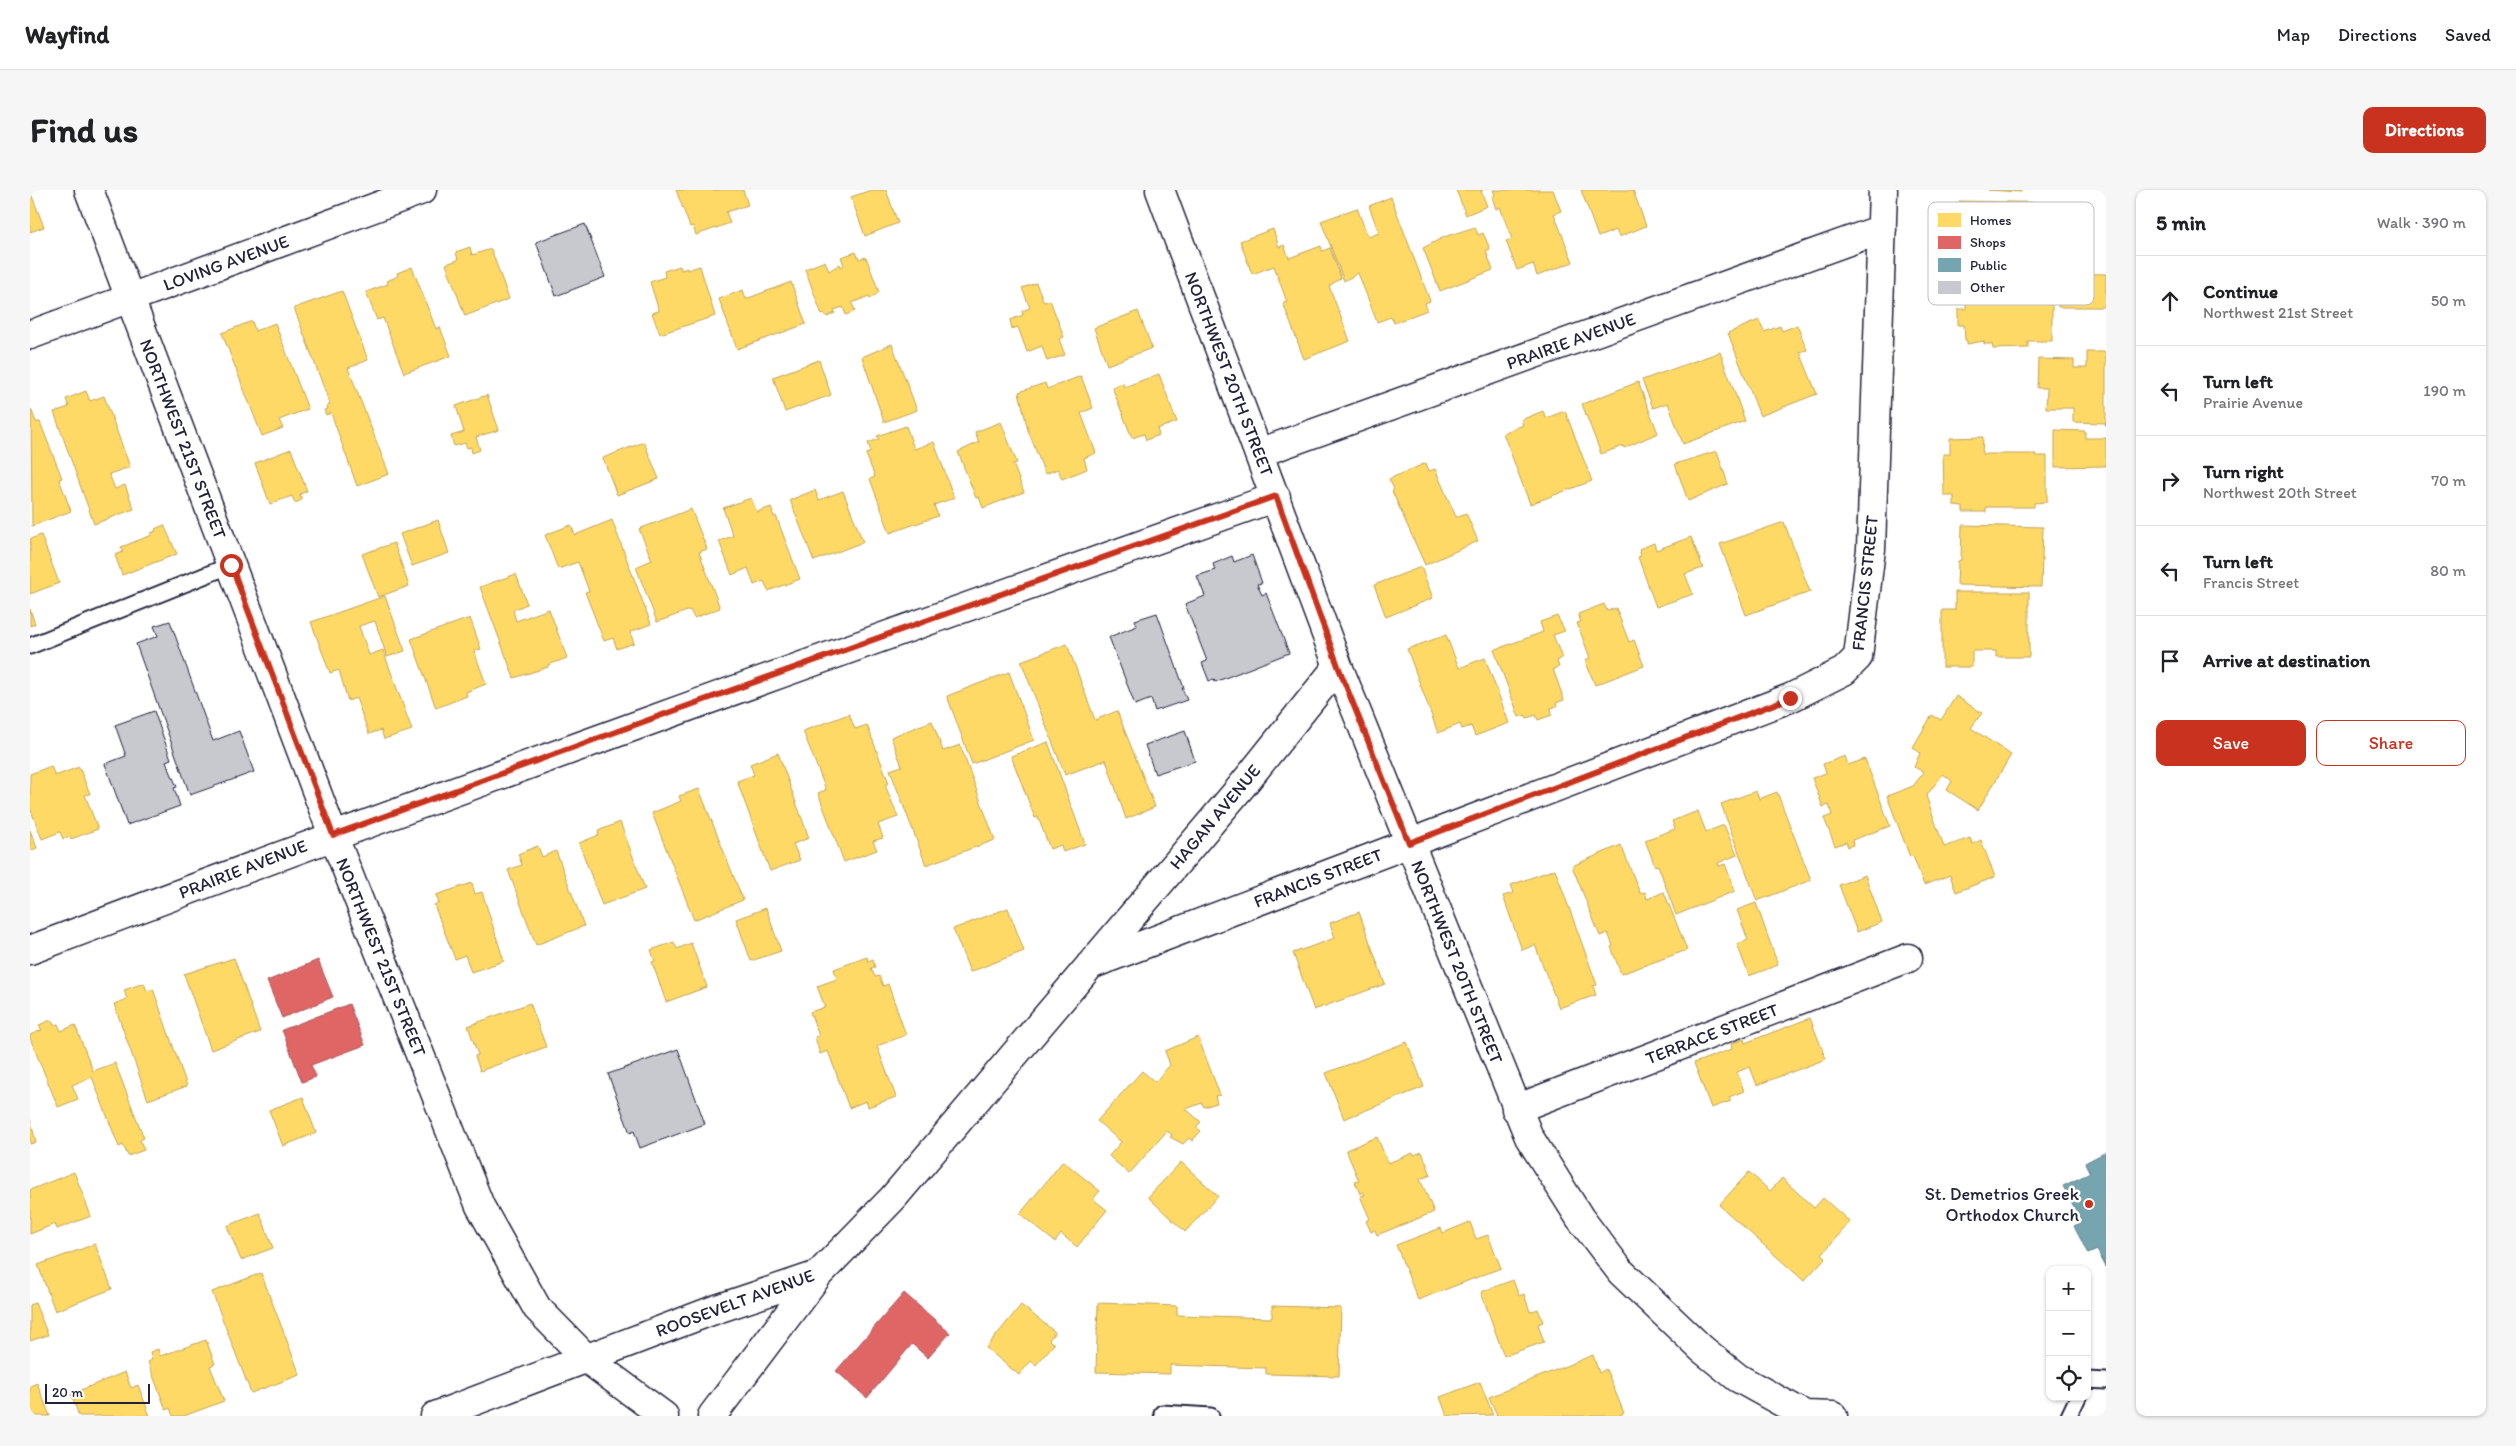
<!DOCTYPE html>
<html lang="en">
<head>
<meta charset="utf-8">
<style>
	body { margin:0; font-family:Itim,sans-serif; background:#f6f6f6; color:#202124 }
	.controls { position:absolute; right:15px; bottom:15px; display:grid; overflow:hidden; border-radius:10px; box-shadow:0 1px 4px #0004 }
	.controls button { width:45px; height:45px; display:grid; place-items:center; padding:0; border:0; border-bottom:1px solid #e0e0e0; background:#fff; color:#202124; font:25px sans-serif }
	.scale { position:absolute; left:15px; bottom:12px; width:105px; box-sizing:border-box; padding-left:5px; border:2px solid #22223b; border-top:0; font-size:14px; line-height:18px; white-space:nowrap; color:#22223b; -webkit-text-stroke:4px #fff; paint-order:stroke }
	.stop { position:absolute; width:15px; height:15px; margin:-11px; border:4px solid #c8321e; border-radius:50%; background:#fff }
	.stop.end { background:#c8321e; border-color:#fff; box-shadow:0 1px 5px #0008 }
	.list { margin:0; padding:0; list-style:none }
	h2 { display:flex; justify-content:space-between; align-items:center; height:65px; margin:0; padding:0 20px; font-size:21px }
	h2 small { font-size:16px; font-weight:400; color:#757577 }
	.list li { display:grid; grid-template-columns:32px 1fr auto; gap:15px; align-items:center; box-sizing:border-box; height:90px; padding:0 20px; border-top:1px solid #e0e0e0 }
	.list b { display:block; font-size:19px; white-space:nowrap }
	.list p { margin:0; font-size:16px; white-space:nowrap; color:#757577 }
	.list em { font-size:16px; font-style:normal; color:#757577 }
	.actions { display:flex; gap:10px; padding:15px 20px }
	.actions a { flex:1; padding:11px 0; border:1px solid #c8321e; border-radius:10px; text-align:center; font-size:18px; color:#c8321e }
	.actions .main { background:#c8321e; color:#fff }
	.icon { flex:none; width:28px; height:28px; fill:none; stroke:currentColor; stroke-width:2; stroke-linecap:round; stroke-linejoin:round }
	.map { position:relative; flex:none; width:2076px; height:1226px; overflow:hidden; border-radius:10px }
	header { display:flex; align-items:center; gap:30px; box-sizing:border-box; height:70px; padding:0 25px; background:#fff; border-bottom:1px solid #e0e0e0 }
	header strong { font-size:24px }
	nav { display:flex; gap:28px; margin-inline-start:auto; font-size:18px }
	.intro { display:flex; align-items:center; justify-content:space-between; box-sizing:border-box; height:120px; padding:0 30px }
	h1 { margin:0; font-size:35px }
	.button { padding:12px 22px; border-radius:10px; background:#c8321e; color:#fff; font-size:18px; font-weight:700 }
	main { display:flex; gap:30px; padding:0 30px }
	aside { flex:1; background:#fff; border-radius:10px; box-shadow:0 1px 4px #0004 }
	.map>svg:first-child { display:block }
</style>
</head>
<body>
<header>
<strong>Wayfind</strong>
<nav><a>Map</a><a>Directions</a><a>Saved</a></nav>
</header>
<div class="intro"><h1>Find us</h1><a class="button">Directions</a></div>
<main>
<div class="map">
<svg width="2076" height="1226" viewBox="0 0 2076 1226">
	<rect width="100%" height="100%" fill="#fff"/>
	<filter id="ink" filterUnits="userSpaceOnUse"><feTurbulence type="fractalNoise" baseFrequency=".02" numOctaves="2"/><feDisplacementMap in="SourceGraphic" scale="10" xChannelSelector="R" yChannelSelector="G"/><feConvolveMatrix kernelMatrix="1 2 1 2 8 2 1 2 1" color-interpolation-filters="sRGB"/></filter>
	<g filter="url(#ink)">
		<path fill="#ffd966" stroke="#bda259" d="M646,0H713L718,15L696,22L700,33L666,45L663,36L660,37Z
			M841,0H856L868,33L835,46L821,7Z
			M1426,0H1453L1451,1L1457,16L1436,25Z
			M1463,0H1523L1531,21L1524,24L1543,72L1507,86L1503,74L1487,80L1476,51L1482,49L1470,17L1466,19L1462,7L1465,5Z
			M1551,0H1603L1616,36L1589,47L1586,40L1568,47Z
			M1958,0H1991V2Z
			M0,1L14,37L0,42Z
			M1361,7L1400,111L1395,113L1397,120L1364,133L1361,127L1347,132L1328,83L1314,91L1291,31L1327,18L1338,47L1349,43L1339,16Z
			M1929,11L2037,13L2036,71L1932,69L1933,27H1929Z
			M1445,37L1448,45L1453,43L1460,59L1456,61L1463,80L1410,101L1393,58L1414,47Z
			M1243,39L1249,57L1254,55L1259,68L1291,56L1292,61L1300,58L1311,88L1299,96L1320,151L1274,169L1253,113L1257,112L1244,76L1222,84L1210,51Z
			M440,57L442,65L461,59L479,109L435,126L416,74L428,70L426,62Z
			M826,62L829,69L836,67L849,102L840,109L839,106L822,113L825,121L816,125L813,117L804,120L805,123L797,127L795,124L792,125L775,79L795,71L799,81L810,74L811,77L814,75L811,67Z
			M650,76L651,80L657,78V80L670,76L685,126L630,144L622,123L629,121L620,92L635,87L634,81Z
			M382,77L406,139L410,137L421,166L374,183L353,128L347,130L336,102L358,94L357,91L368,86L367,83Z
			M2029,83L2076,84V117H2028Z
			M761,92L776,134L707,159L689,109L713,100L716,109Z
			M1006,93L1014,112L1020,110L1034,147L1029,149L1035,165L1017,171L1012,156L997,162L988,137L982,139L980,130L993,125L992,121L1000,118L992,98Z
			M2001,95V98L2022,97V151H1998V158L1963,159L1962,154H1954V151L1937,154V151L1935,150L1934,135H1928V119H1936V96Z
			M312,101L338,170L318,178L359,284L327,296L301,223L296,225L294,220L298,219L297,216L300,214L264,118Z
			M1108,121L1122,158L1077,175L1064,138Z
			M1729,130L1734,142L1750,136L1752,141L1767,135L1777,160L1770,162L1787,204L1730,226L1698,143Z
			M222,131L225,141L245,133L278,219L249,230L253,238L232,246L192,143Z
			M862,154L887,220L854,232L832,167Z
			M1690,162L1715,231L1653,254L1638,213L1623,218L1612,190Z
			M2057,162H2076V236L2075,233L2043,232V218H2016L2017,198H2007L2008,169L2044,170V178H2057Z
			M789,170L801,205L755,222L743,187Z
			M1129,184L1147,232L1127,239L1129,245L1116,250L1114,244L1102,248L1082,197L1093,193L1094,197Z
			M1051,186L1063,218L1051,223L1066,263L1054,268L1057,279L1032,289L1028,279L1015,284L998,240L989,202L1015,193L1017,199Z
			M1608,192L1628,243L1594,258L1593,256L1571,264L1552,214Z
			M56,201L60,211L74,206L100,277L79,284L85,299L95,295L104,319L64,334L24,222L39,217L36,209Z
			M457,205L469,240L446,247L450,260L442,263L441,257L437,258L435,253L424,256L421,246L434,242L426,216Z
			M1,219L6,232H10L32,288L29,289L41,321L2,336Z
			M1513,221L1516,228L1535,221L1562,291L1500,314L1473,243L1493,235L1491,230Z
			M971,232L987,273L983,274L994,302L953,318L949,307L946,308L928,262L949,252L945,242Z
			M876,236L884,259L904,252L924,308L904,315L908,326L860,343L840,289L845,287L836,264L841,262L838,253L849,249L847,246Z
			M2025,240L2055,241V248H2076V276L2025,277Z
			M1953,247L1952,264H2006L2005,266H2017V312L2004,313V317H1956V322H1933V317L1924,316V306H1914L1913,264H1920V248Z
			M614,252L629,289L587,305L573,268Z
			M261,259L277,301L270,304L272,310L265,313L262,306L240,314L225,273Z
			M1687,261L1698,294L1658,311L1645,274Z
			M1396,273L1399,281L1405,279L1426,327L1436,323L1448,351L1395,375L1362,301L1364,299L1359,289Z
			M785,300L789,310L813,301L833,352L784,371L760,310Z
			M721,308L727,322L741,317L744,327L746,326L770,389L738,401L734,391L724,395L718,378L702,385L689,351L703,346L693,318Z
			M661,319L677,359L669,362L690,418L664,428L660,420L627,432L606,377L622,370L609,339Z
			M408,330L419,363L382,376L370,344Z
			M582,330L621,434L600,442L604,453L587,459L583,448L574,451L555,402L559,401L548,372L528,379L515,345L541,335L545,345Z
			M1754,332L1780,402L1716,425L1690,354Z
			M134,335L147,364L92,385L85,365L93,362L91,357L122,345L121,343L126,341L125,339Z
			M1932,335L2013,337L2011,397L1927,395L1928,371L1931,370Z
			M11,345L29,393L0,404V349Z
			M1661,347L1673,378L1655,384L1663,404L1626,417L1608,367L1611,366L1609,359L1624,353L1626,360Z
			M364,353L379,396L348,407L332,364Z
			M1391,377L1403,408L1356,427L1344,395Z
			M486,384L497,414L483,420L486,431L519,419L537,468L518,475V477L484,488L450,397Z
			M1925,402H1999V467H1966V461H1942V477H1912V420H1925Z
			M355,406L375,461L357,467L345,431L329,436L339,465L353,460L382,540L354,549L351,540L339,544L326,508L318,511L309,480L300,483L281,432Z
			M1574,414L1577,421L1586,418L1599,452L1604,450L1614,476L1565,495L1555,470L1560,468L1547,433L1551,432L1548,424Z
			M0,419L5,434L0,436Z
			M1527,426L1535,441L1523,445L1532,468L1527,471L1529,477L1523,479L1534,510L1526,513L1527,516L1521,518L1522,525L1508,530L1506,525L1497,528L1495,525L1489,527L1464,460L1513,442L1510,432Z
			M440,428L451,459L444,461L456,494L436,502L437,506L406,518L381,449Z
			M1416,445L1429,478L1455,468L1479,533L1445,546L1441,536L1432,539L1430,534L1408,543L1377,459Z
			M1037,454L1065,530L1087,521L1125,617L1096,629L1076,570L1035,585L991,471Z
			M979,482L1004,550L942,574L917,506Z
			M1926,506L1952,523L1941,538L1981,565L1948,620L1917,600L1922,591L1913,584L1896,606L1914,657L1940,648L1943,654L1951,650L1965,687L1926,702L1920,685L1894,695L1883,666L1880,667L1857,606L1883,596L1894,582L1884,577L1890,563L1883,557L1902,525L1911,530Z
			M819,524L825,539L837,535L859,593L855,595L868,627L848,634L853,648L843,651L847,660L814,672L788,603L796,600L773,541Z
			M902,531L913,561L930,555L965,650L896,675L860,580L872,576L861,547Z
			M1018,552L1055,654L1033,662L1031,655L1020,659L1008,627L1005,628L981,566Z
			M748,563L779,648L763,654L770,670L740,681L707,591L724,585L720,574Z
			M1815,566L1818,575L1835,569L1860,636L1822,650L1823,655L1818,657L1816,652L1805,656L1794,628L1802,625L1799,615L1793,617L1782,588L1796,583L1793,574Z
			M21,576L25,586L49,577L60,604L55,605L68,639L41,649L40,646L33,649L30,642L12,649L0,618V584Z
			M669,599L713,710L664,730L622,623L651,611L649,606Z
			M1726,601L1729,609L1747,602L1781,690L1727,711L1691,614Z
			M1668,621L1676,642L1694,635L1707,665L1688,673L1689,676L1695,674L1705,701L1646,725L1628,675L1625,676L1615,650L1645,639L1642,631Z
			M590,632L615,699L572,715L549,653L569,645L568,641Z
			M0,640L7,658L0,661Z
			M1591,655L1610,703L1615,702L1617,709L1634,702L1657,760L1591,784L1581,757L1583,756L1578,743L1570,746L1542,676Z
			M508,656L512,667L526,661L554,736L506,755L478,680L492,675L488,664Z
			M1525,679L1567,795L1563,796L1566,805L1529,818L1505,755L1492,760L1473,706L1484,703L1481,695Z
			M1835,685L1852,732L1827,742L1809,695Z
			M442,693L445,704L452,702L474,771L441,782L435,765L425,769L404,715L409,713L406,705Z
			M1726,713L1748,775L1719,786L1707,754L1718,750L1707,720Z
			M736,718L751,761L721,771L706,729Z
			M978,718L994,761L940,782L923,739Z
			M1329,722L1355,794L1284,820L1263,763L1305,748L1300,733Z
			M644,752L647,759L661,753L677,797L636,812L622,772L625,771L621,760Z
			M837,767L838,771L843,769L845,777L841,778L845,787L849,786L853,796L858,794L876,845L847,856L866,907L838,917L836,911L819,918L798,861L790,864L785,847L789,846L780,822L795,817L787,796L807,789L804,779Z
			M204,768L230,842L181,860L154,784Z
			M114,793L117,801L123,799L157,896L118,910L84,814L97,809L94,800Z
			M500,813L516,857L450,881L445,866L448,865L438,836Z
			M1780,828L1796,869L1727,895L1720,877L1707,882L1714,901L1699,907L1701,911L1681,918L1664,873L1702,859L1701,854L1714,849L1715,853Z
			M21,830L24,835L28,834L31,841L45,835L63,881L85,873L114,948L110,950L114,960L98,966L93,955L89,957L62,887L42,895L48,909L28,917L0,848V845L12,840L9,835Z
			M1168,847L1190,905L1185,906L1187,913L1174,917L1172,913L1156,919L1171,932L1166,937L1171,941L1162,951L1159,948L1153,954L1140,947L1142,945L1137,941L1099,984L1079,966L1091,952L1067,931L1112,881L1125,892L1140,875L1135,861Z
			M1377,852L1394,897L1314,929L1296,883Z
			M273,907L286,943L253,956L239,920Z
			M0,929L6,952L0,954Z
			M1347,947L1358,973L1383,963L1384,965L1392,962L1401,985L1390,989L1404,1022L1347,1045L1345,1040L1341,1042L1336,1031L1340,1029L1330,1006L1335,1005L1333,1002L1330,1004L1325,992L1329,991L1316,960Z
			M1033,971L1070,1001L1063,1009L1077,1020L1047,1057L1031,1044L1025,1052L990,1024Z
			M1151,972L1188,1006L1155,1042L1118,1007Z
			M44,982L61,1026L27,1039L25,1034L0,1044V1000Z
			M1719,982L1740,1001L1752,988L1784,1018L1793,1008L1820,1032L1792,1064L1796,1067L1774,1091L1689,1015Z
			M230,1023L243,1058L211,1070L197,1036Z
			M1440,1032L1446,1049L1458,1045L1471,1078L1388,1110L1366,1055L1411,1038L1413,1043Z
			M65,1054L82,1099L25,1121L8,1075Z
			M231,1083L270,1185L221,1203L182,1102Z
			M1483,1090L1489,1106L1494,1104L1500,1122L1508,1119L1513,1132L1508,1134L1514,1152L1474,1166L1451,1102Z
			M5,1113L18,1145L0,1151V1115Z
			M1068,1113L1147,1116V1125L1242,1128V1116L1311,1118L1309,1186L1236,1184V1178L1140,1175V1184L1066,1182Z
			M991,1115L1025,1142L1019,1150L1024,1154L1006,1175L1001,1171L989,1185L956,1158Z
			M176,1150L185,1174L180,1176L194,1211L154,1226H143L140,1218L136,1220L118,1172L122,1170L120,1162L128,1159L130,1166Z
			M1563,1165L1569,1183L1576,1179L1594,1223L1588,1226H1464L1467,1225L1459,1207Z
			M95,1182L101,1198L108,1195L120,1226H49L41,1204Z
			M1450,1192L1463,1225L1417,1226L1410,1207Z
			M7,1193L20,1226H0V1196Z"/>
		<path fill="#e06666" stroke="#a75259" d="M288,770L303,807L252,828L237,791Z
			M319,814L335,855L281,875L286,887L272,892L252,840Z
			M874,1103L920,1143L898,1168L882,1154L837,1208L806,1181Z"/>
		<path fill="#76a5af" stroke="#5d7e8c" d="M2076,962V1077L2067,1060L2058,1064L2044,1036L2052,1032L2033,996L2060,983L2055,973Z"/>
		<path fill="#c8c8cf" stroke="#22223b" d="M555,34L575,87L526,106L506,52Z
			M1222,365L1232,393L1227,394L1232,405L1236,403L1259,463L1185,492L1184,489L1179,491L1172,473L1177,471L1155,414L1175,406L1167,386L1185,380L1183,374L1202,366L1204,372Z
			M1127,423L1154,498H1152L1157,510L1125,521L1121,509L1105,515L1079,447L1107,436L1105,430Z
			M140,431L183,551L209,541L224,582L160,605L106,454L128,446L124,436Z
			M124,521L141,569L136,571L147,597L144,598L150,616L97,635L75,574L96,566L85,535Z
			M1155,541L1165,571L1125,584L1115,555Z
			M648,859L675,934L610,958L604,941L600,943L578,884Z"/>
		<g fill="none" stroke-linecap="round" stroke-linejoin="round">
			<defs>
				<path id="lane" d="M0,456L201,375
					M2057,1190L2076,1191
					M1132,1223L1181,1226
					M2039,1226L2048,1207"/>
				<path id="street" d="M1130,0L1308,476L1499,947L1550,1028L1591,1082L1672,1159L1708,1188L1775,1225L1803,1226
					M0,145L392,0
					M1229,263L1852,39
					M0,760C413,603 829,455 1246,307
					M1060,775L1760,508L1814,481L1828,467L1841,359L1853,0
					M1486,919L1878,768
					M405,1226L684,1120L788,1085L863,1008L1211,597L1308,476
					M682,1226L788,1085"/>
				<path id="secondary" d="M59,0L303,645L450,1016L507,1118L557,1169L634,1226"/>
			</defs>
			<use href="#lane" stroke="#22223b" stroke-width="19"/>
			<use href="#street" stroke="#22223b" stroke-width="31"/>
			<use href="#secondary" stroke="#22223b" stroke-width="31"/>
			<use href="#lane" stroke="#fff" stroke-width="15"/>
			<use href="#street" stroke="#fff" stroke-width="28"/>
			<use href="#secondary" stroke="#fff" stroke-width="28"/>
		</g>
	</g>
	<g fill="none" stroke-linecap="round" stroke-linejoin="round" filter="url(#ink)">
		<path stroke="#c8321e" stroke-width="6" d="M201,375L303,645L621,529L1246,306L1308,476L1379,653L1760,508"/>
	</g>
	<circle fill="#c8321e" stroke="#fff" stroke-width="2" cx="2059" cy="1014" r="5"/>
	<g text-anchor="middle" stroke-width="5" stroke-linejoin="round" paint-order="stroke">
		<g font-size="18" fill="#22223b" stroke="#fff">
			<text transform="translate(196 73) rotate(-20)" y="6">LOVING AVENUE</text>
			<text transform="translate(1541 151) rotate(-20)" y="6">PRAIRIE AVENUE</text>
			<text transform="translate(1199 184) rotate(69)" y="6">NORTHWEST 20TH STREET</text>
			<text transform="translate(153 249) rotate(69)" y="6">NORTHWEST 21ST STREET</text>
			<text transform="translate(1835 393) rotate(-84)" y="6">FRANCIS STREET</text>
			<text transform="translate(1185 627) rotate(-50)" y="6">HAGAN AVENUE</text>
			<text transform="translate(213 679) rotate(-21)" y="6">PRAIRIE AVENUE</text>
			<text transform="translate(1288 688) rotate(-21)" y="6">FRANCIS STREET</text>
			<text transform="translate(351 767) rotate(68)" y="6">NORTHWEST 21ST STREET</text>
			<text transform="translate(1427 772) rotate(68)" y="6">NORTHWEST 20TH STREET</text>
			<text transform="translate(1682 844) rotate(-21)" y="6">TERRACE STREET</text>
			<text transform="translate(705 1113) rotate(-20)" y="6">ROOSEVELT AVENUE</text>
		</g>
		<g font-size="18" fill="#22223b" stroke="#fff" text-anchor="end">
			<text x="2049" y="1010">St. Demetrios Greek<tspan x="2049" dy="21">Orthodox Church</tspan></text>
		</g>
	</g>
	<rect x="1898" y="12" width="166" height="103" rx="8" fill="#fff" stroke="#bdbdc4" stroke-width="1"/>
	<rect x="1908" y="23" width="23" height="14" fill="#ffd966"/>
	<rect x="1908" y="46" width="23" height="13" fill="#e06666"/>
	<rect x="1908" y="68" width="23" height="14" fill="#76a5af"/>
	<rect x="1908" y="91" width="23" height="13" fill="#c8c8cf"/>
	<g font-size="14" fill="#22223b">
		<text x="1940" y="35">Homes</text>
		<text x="1940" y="57">Shops</text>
		<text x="1940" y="80">Public</text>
		<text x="1940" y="102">Other</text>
	</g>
</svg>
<div class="controls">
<button>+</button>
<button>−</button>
<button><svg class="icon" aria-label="locate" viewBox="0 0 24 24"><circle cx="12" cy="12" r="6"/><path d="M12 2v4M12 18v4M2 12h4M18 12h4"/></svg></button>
</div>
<div class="scale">20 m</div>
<div class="stop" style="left:201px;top:375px"></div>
<div class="stop end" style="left:1760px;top:508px"></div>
</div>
<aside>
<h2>5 min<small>Walk · 390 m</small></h2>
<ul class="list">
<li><svg class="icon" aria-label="ahead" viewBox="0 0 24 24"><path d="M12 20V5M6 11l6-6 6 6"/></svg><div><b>Continue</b><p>Northwest 21st Street</p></div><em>50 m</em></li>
<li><svg class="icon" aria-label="left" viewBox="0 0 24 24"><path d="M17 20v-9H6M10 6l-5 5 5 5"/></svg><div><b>Turn left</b><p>Prairie Avenue</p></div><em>190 m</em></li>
<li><svg class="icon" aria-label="right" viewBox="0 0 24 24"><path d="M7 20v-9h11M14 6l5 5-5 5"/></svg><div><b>Turn right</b><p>Northwest 20th Street</p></div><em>70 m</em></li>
<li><svg class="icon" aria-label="left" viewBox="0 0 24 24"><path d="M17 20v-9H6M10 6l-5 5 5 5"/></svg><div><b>Turn left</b><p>Francis Street</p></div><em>80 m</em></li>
<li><svg class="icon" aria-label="arrive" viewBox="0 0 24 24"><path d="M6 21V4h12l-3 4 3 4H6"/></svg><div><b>Arrive at destination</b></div></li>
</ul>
<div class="actions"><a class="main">Save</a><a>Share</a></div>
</aside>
</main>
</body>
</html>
